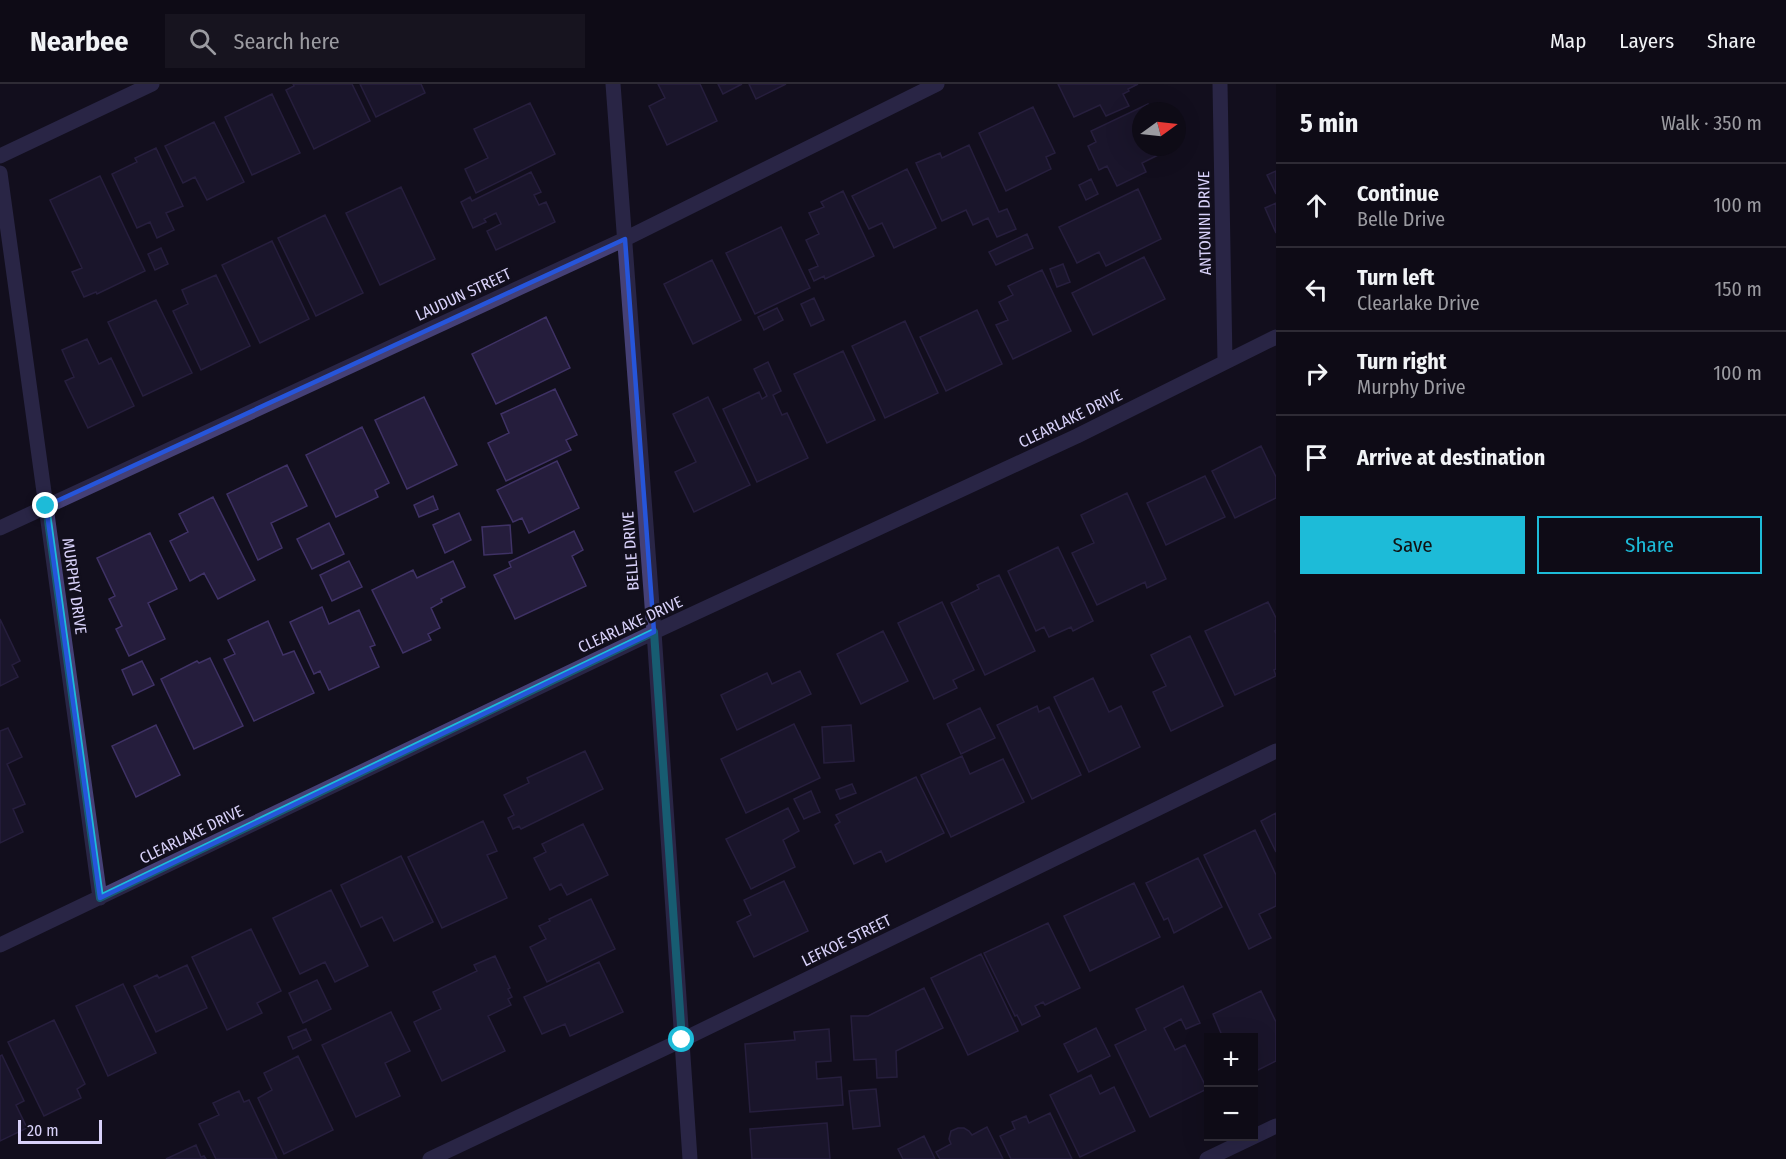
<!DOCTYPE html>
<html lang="en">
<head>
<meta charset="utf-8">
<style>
	body { margin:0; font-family:"Fira Sans Condensed",sans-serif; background:#17141f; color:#f1f3f6 }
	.controls { position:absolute; right:18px; bottom:18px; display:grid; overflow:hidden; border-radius:0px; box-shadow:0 6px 24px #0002 }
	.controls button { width:54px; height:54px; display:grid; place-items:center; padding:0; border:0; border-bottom:2px solid #2e2b35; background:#0e0b16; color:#f1f3f6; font:30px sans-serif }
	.compass { position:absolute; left:1132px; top:18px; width:54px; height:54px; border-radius:50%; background:#0e0b16; box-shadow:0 6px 24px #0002; rotate:75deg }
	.scale { position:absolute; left:18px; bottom:15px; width:84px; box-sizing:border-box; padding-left:6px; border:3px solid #d8d1f9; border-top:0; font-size:16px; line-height:21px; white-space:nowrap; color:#d8d1f9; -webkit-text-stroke:4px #120f1d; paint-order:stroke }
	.stop { position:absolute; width:18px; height:18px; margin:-14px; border:4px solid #1dbbd8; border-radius:50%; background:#fff }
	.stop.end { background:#1dbbd8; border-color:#fff; box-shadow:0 2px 6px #0008 }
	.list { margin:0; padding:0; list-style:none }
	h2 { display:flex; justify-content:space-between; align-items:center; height:78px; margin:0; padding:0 24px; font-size:26px }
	h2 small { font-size:20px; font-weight:400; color:#9b9ba1 }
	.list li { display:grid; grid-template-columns:39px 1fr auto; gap:18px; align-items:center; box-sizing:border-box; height:84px; padding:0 24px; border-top:2px solid #2e2b35 }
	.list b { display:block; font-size:22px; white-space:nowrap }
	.list p { margin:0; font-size:20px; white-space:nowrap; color:#9b9ba1 }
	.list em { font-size:20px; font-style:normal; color:#9b9ba1 }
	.actions { display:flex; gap:12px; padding:18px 24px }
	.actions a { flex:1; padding:14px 0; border:2px solid #1dbbd8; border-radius:0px; text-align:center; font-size:21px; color:#1dbbd8 }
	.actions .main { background:#1dbbd8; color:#111 }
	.icon { flex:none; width:33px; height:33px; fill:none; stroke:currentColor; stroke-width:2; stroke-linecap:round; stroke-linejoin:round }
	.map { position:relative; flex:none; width:1276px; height:1075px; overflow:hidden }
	header { display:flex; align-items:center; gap:36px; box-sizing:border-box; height:84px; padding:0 30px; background:#0e0b16; border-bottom:2px solid #2e2b35 }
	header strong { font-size:28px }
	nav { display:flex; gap:33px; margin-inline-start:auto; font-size:21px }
	.search { width:420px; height:54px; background:#17141f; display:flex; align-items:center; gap:15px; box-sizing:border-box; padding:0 21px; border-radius:0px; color:#9b9ba1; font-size:22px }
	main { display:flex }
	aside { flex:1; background:#0e0b16 }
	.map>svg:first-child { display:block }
</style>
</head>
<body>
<header>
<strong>Nearbee</strong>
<div class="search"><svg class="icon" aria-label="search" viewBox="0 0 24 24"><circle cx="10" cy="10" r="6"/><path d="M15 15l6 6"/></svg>Search here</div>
<nav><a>Map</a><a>Layers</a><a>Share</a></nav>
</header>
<main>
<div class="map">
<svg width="1276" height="1075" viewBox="0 0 1276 1075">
	<rect width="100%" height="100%" fill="#120f1d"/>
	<path fill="#251d3c" stroke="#3f3265" stroke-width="1.5" d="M293,0H352L370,37L314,65L286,6L294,2Z
		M360,0H421L425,9L376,33Z
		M658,0H700L717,37L667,61L649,22L665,14Z
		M718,0H742L723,10Z
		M749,0H786L756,15Z
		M1058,0H1138L1128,5L1129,7L1123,10L1129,22L1106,32L1100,21L1074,33Z
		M272,10L300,69L252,91L225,33Z
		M530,19L555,70L476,109L465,85L488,74L474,45Z
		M1148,20L1151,27H1141V63H1160L1162,69L1142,79L1146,88L1117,102L1107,82L1099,86L1088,62L1096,58L1091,47Z
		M1033,23L1055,69L1046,73L1051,85L1006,107L979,49Z
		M214,38L244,98L207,116L195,93L183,99L165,62Z
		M969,61L999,128L1007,125L1016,145L997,153L988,134L973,141L966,126L942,137L916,79L940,69L942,74Z
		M156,64L183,122L166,129L174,146L157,154L150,138L137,144L112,90L137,78L135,74Z
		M907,85L936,144L894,164L882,139L869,145L852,112Z
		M1276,87V110L1267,91Z
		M531,88L541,108L534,111L539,121L546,118L555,138L496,166L487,147L501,140L496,129L484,135L486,138L473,144L461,118L470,113L472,117Z
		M100,92L145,187L97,210L96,208L84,213L72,188L82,184L50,116Z
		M1091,95L1098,110L1086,116L1079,101Z
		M401,103L435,175L380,201L346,129Z
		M1138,105L1161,155L1106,182L1099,168L1077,179L1059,143Z
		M843,107L874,172L825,195L824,192L814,197L809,186L818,182L806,156L819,150L809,129L824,123L821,118Z
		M1276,119V149L1265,124Z
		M325,131L363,209L316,232L278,154Z
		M781,143L810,204L755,230L726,169Z
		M1027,150L1033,164L996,181L989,168Z
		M272,157L309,235L260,259L222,181Z
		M161,164L168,180L155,186L148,170Z
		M1144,173L1165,215L1093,251L1072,209Z
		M712,176L741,236L693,260L664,200Z
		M1063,180L1070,198L1057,203L1050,185Z
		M1042,186L1071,247L1013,275L996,241L1008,236L999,218L1013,211L1008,202Z
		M216,191L250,262L201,286L173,227L188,220L182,206Z
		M814,214L824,236L811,242L801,220Z
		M156,216L192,289L143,312L108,238Z
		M777,224L783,236L764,246L758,233Z
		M977,226L1002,280L946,307L920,253Z
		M546,233L570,284L496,320L472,270Z
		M905,237L938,309L885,334L852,262Z
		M87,255L99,280L111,274L134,322L88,344L65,297L74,293L62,266Z
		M843,267L875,336L827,359L794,290Z
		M768,278L781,307L773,311L782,331L787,329L808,374L757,398L723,325L759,308L762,315L767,312L754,285Z
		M555,305L577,351L566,356L571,366L506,397L488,359L509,349L501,330Z
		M424,313L457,381L407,405L375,336Z
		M708,313L750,401L694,428L675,388L696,378L673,330Z
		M362,343L389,399L375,406L378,413L336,433L306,371Z
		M1261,362L1276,393V414L1235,434L1212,387Z
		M557,377L579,424L529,449L522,434L513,438L497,406Z
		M287,381L307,422L271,439L282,464L258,476L227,410Z
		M1205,392L1225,433L1166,461L1147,419Z
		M1127,409L1166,495L1147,504L1145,498L1097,521L1072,469L1094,459L1081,431Z
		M433,412L438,425L419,433L414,421Z
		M213,413L255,496L218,515L204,489L190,497L170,457L188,448L179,430Z
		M459,429L471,456L445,469L433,441Z
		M329,439L344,470L312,485L297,455Z
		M510,441L512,469L484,471L482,443Z
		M574,447L583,466L572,472L586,502L515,535L494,491L511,483L509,478Z
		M150,449L177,505L148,519L165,555L129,572L116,545L122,542L109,515L115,512L97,474Z
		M1058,463L1093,537L1073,547L1071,543L1049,553L1044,543L1036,547L1008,487Z
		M349,477L362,503L332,517L320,491Z
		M453,477L465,503L441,515L442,518L431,524L440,544L428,550L431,556L403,569L372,506L413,486L417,494Z
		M999,491L1035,567L985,591L951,519L979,505L977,501Z
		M942,518L974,586L953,596L957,604L934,615L898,539Z
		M1268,518L1276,534V546L1275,547L1276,550V585L1274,586L1276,592L1235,611L1205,547Z
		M322,523L329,540L359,526L375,561L370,563L379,583L329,606L320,587L314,590L290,538Z
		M0,535L20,577L12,581L18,593L0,602Z
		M268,537L283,571L294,567L314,609L254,637L224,575L235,570L228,556Z
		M883,547L908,597L861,620L837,570Z
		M1190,552L1223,622L1171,647L1153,608L1166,602L1151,571Z
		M210,574L243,642L194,665L161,595L197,577L199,579Z
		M142,577L154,601L133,611L122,586Z
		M800,587L811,610L737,646L721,611L767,589L772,600Z
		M1093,594L1109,628L1121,622L1140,663L1089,688L1054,613Z
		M1037,622L1039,628L1049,623L1081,691L1032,715L997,641Z
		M980,624L995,654L961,670L947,640Z
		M794,640L820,694L746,729L721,675Z
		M156,641L180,691L136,713L112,662Z
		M851,641L854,677L824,679L822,643Z
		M8,644L22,673L7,680L25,720L13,725L23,748L0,759V647Z
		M585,667L603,705L521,745L519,742L513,745L508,734L514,731L504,711L529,699L527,694Z
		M962,672L970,690L1003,675L1024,718L951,753L921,691Z
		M916,693L944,749L886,778L881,767L854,780L835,741L840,738L836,731Z
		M852,700L856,709L840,715L836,706Z
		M811,707L820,728L804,735L794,715Z
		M788,724L799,747L783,756L795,783L751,805L726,755Z
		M1276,729V768L1261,737Z
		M483,737L497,767L487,771L507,814L442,844L408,773Z
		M583,740L608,791L567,811L561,800L550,806L534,774L546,768L542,760Z
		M1255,746L1276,791V822L1259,830L1271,854L1249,865L1204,771Z
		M401,772L433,838L394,857L382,833L361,843L341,801Z
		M1198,774L1222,823L1174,849L1168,834L1164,836L1146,799Z
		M784,797L808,847L754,873L737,838L751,831L744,816Z
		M1134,799L1160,853L1090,887L1064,832Z
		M331,806L368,882L335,898L325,878L300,890L273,834Z
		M591,815L615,865L547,898L530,863L546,855L539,842L550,837L549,835Z
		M1048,839L1080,904L1045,921L1043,918L1035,922L1040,932L1022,941L1017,931L1015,932L984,869Z
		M251,845L281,907L257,919L262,929L227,946L192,873Z
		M981,870L1018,947L968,971L931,894Z
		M495,872L510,904L508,905L512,913L508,915L511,921L488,932L505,967L442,997L414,938L441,925L433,908L477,887L474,881Z
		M599,878L623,928L570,952L565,940L542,950L524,913Z
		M187,881L207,924L156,948L134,902L157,891L159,894Z
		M317,896L331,925L303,939L289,909Z
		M123,900L156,969L108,992L76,922Z
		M1183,902L1200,939L1186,945L1181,935L1164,944L1175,966L1185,961L1207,1005L1150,1033L1115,961L1146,946L1136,925Z
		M924,904L943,944L896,967L897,993L877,994L876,975L854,976L851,932H868Z
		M1261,907L1276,938V977L1254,988V954H1223L1213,930Z
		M391,928L410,967L385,979L400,1012L356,1033L322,961Z
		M54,936L85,1000L77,1005L81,1014L44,1032L8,958Z
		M1096,944L1110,972L1078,988L1064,960Z
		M306,945L311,956L293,965L288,953Z
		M829,945L831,977L816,978L817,995L841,993L843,1021L750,1028L745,960L795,956L794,948Z
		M2,971L24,1017L16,1021L27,1044L0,1057V972Z
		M298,972L333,1046L284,1070L258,1014L272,1006L264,989Z
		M1091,991L1100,1010L1114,1003L1135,1047L1080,1073L1050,1011Z
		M876,1005L880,1042L853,1045L849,1007Z
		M239,1007L244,1018L249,1016L277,1075H216L199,1040L219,1031L213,1019Z
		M1050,1029L1072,1075H1011L1000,1052L1015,1045L1012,1038L1026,1032L1029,1039Z
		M827,1039L830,1075H752L750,1045Z
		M987,1043L1003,1075H940L936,1068L951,1060L949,1055L951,1047L958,1044H964L969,1047L972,1051Z
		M924,1052L935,1075H903L898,1065Z
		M196,1061L201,1073L204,1072L206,1075H166Z"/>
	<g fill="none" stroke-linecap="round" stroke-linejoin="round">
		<path stroke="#454076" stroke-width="15" d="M613,0L654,548L690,1075
			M1220,0L1225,277
			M0,72L152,0
			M0,89L100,814
			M0,444L625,155L937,0
			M0,861L654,548L1077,352L1276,253
			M430,1075L682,956L1276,667
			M1207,1075L1276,1042"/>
	</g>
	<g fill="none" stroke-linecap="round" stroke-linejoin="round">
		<path stroke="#1dbbd8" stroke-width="8" d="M46,422L100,814L654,548L682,956"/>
	</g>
	<path d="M0 0H1276V1075H0ZM625,155L654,548L100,814L46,422Z" fill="#120f1d" fill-opacity=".55" fill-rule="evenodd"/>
	<path fill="none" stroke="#2655da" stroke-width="4.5" stroke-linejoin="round" d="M625,155L654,548L100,814L46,422Z"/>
	<g text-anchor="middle" stroke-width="5" stroke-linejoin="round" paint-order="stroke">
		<g font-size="16" fill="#d8d1f9" stroke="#120f1d">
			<text transform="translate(1204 139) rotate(-91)" y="6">ANTONINI DRIVE</text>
			<text transform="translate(463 210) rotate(-25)" y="6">LAUDUN STREET</text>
			<text transform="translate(1070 334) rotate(-26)" y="6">CLEARLAKE DRIVE</text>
			<text transform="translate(630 467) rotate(-94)" y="6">BELLE DRIVE</text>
			<text transform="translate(75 502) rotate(82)" y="6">MURPHY DRIVE</text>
			<text transform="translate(630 540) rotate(-25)" y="6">CLEARLAKE DRIVE</text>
			<text transform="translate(191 750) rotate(-26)" y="6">CLEARLAKE DRIVE</text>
			<text transform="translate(846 856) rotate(-26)" y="6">LEFKOE STREET</text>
		</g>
	</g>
</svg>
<div class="controls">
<button>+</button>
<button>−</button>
</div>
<svg class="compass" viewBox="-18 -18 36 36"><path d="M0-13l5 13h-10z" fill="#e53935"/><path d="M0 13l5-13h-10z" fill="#9b9ba1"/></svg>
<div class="scale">20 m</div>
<div class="stop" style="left:682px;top:956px"></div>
<div class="stop end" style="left:46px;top:422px"></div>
</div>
<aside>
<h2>5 min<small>Walk · 350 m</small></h2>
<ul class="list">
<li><svg class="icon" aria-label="ahead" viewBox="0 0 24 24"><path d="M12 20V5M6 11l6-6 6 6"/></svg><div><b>Continue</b><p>Belle Drive</p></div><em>100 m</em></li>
<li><svg class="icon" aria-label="left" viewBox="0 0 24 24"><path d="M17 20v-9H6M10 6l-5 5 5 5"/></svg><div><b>Turn left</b><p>Clearlake Drive</p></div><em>150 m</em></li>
<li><svg class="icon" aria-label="right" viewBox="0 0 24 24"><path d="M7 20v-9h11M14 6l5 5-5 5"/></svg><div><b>Turn right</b><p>Murphy Drive</p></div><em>100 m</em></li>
<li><svg class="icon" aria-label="arrive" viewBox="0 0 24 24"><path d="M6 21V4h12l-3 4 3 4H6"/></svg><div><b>Arrive at destination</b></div></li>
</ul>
<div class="actions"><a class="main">Save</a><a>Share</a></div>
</aside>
</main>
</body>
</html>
